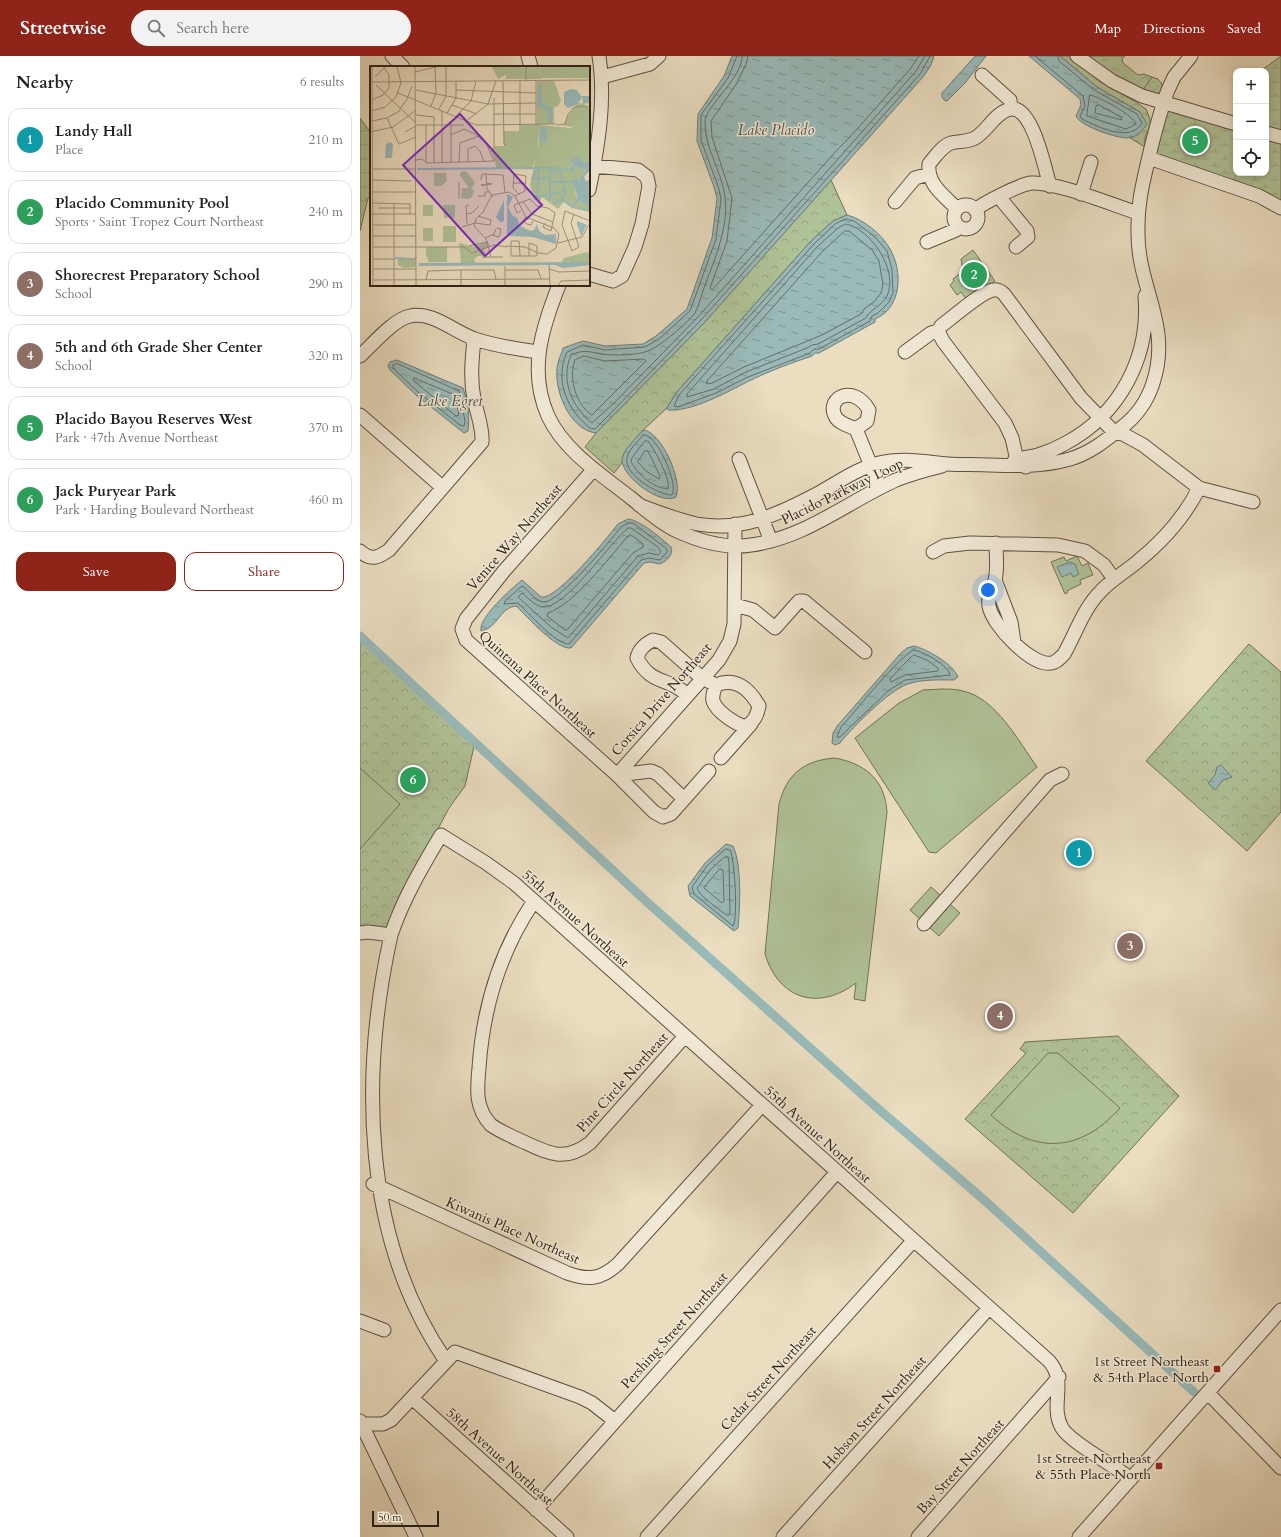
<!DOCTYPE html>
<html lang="en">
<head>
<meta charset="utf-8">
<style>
	body { margin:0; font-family:Cardo,serif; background:#f2f2f2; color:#222 }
	.controls { position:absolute; right:12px; top:12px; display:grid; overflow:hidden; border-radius:8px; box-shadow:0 2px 6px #0003 }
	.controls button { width:36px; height:36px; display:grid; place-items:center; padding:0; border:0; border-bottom:1px solid #e0e0e0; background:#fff; color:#222; font:20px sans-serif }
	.scale { position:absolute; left:12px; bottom:10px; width:67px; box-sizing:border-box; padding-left:4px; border:2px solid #322218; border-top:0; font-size:11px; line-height:14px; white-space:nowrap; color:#322218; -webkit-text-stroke:3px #f1e9d6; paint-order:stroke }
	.you { position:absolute; left:628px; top:534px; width:14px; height:14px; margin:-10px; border:3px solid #fff; border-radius:50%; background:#1a73e8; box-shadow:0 0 0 6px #1a73e833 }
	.badge { display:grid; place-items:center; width:26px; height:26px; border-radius:50%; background:#8f2418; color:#fff; font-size:13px; font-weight:700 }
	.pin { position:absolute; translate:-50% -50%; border:2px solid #fff; box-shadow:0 1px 4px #0006 }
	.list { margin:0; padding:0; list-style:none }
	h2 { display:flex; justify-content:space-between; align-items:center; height:52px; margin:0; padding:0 16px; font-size:17px }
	h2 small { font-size:13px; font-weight:400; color:#767676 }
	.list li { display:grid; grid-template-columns:26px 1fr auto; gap:12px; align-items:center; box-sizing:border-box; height:64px; margin:0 8px 8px; padding:0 8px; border:1px solid #e0e0e0; border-radius:12px }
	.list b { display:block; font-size:15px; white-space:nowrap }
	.list p { margin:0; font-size:13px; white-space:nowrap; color:#767676 }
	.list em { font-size:13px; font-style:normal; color:#767676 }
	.actions { display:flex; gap:8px; padding:12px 16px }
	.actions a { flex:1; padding:9px 0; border:1px solid #8f2418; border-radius:12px; text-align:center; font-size:14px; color:#8f2418 }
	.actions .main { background:#8f2418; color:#fff }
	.icon { flex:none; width:22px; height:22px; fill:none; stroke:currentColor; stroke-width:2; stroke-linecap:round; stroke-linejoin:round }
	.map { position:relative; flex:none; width:921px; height:1481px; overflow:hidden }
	header { display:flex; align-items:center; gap:24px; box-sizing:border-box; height:56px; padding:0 20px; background:#8f2418; color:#fff }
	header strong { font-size:19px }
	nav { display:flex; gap:22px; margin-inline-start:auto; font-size:14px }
	.search { width:280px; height:36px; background:#f2f2f2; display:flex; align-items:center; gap:10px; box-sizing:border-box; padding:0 14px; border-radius:22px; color:#767676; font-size:15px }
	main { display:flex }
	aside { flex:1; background:#fff }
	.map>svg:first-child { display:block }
</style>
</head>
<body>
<header>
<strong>Streetwise</strong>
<div class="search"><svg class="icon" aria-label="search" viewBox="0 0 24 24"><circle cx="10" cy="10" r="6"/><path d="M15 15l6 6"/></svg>Search here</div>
<nav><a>Map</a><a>Directions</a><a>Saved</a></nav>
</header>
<main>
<aside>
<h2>Nearby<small>6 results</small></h2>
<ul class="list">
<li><span class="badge" style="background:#0f9aa8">1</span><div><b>Landy Hall</b><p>Place</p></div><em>210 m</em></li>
<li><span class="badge" style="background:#2e9e5b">2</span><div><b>Placido Community Pool</b><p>Sports · Saint Tropez Court Northeast</p></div><em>240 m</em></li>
<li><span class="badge" style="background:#8d6e63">3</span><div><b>Shorecrest Preparatory School</b><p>School</p></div><em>290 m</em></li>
<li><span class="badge" style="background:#8d6e63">4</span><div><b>5th and 6th Grade Sher Center</b><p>School</p></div><em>320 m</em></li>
<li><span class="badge" style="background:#2e9e5b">5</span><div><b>Placido Bayou Reserves West</b><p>Park · 47th Avenue Northeast</p></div><em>370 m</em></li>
<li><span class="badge" style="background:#2e9e5b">6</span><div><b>Jack Puryear Park</b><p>Park · Harding Boulevard Northeast</p></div><em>460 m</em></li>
</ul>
<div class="actions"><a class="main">Save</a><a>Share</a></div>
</aside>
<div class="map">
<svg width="921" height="1481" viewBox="0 0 921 1481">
	<defs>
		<pattern id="grass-dots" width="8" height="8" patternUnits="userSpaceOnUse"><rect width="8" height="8" fill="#b0c297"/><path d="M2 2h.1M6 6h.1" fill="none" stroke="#98a681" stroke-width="1.8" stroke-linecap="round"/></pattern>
		<pattern id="wetland-marsh" width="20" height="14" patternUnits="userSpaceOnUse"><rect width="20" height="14" fill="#b0c297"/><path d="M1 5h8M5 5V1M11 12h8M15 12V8" fill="none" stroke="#98a681"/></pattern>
		<pattern id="park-crowns" width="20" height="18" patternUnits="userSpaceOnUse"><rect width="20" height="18" fill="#b0c297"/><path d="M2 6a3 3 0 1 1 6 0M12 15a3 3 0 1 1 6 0" fill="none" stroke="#98a681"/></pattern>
		<pattern id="water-ripples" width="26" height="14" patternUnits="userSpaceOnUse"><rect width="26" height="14" fill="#99bab9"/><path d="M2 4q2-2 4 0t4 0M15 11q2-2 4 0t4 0" fill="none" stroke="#7d9795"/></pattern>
	</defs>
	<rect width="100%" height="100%" fill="#eaddc0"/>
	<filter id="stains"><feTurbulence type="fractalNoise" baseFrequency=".005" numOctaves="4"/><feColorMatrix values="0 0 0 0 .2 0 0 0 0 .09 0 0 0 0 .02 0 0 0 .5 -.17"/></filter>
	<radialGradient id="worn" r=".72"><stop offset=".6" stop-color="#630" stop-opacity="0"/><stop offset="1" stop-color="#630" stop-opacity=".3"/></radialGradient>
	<path fill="url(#grass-dots)" stroke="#717258" d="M792,21L798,23L802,28V34L798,38L783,34Z"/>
	<path fill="url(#wetland-marsh)" stroke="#717258" d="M921,0V152L789,102L803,47L876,68V117H906V15L902,14Z
		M0,62L11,77V140L8,142L0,175Z"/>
	<path fill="url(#park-crowns)" stroke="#717258" d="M700,0H708L739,25L776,46L786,53L790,63V71L785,81V91L770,82L779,78L780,56L737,31Z
		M727,0H765L762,3L763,7L778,19L784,18L792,21L783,34L758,21Z
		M471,124L487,159L473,165L451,185L316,337L307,352L281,376L264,397L262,407L254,417L225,391L236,377L344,267Z
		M0,580L115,686L105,730L89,752L49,828L29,871L24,873H0Z
		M889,588L921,616V756L887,795L786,705Z
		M758,980L819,1040L713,1157L605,1063L666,997L660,993L665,986Z"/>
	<path fill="#b0c297" stroke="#717258" d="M613,194L635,225L607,244L601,236L597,239L590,229L594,225L593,223L603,215L601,203Z
		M717,500L722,510L728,507L733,519L720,524L721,528L707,535L708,536L705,538L691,506L704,501L706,505Z
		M582,633C589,633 596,633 603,635C636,642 659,686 677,711L576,797L569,796L495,682L539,647L563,634Z
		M474,702C504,707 525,723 527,756L505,945L494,943L496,927C459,955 419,944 405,898L419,748C427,718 443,705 474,702Z
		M0,712L40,748L0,793Z
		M571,831L600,857L579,880L550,854Z
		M688,997H698L760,1052C720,1097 674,1099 631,1059Z"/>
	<path fill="url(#water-ripples)" stroke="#707d79" d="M372,0H574L571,9L563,21L344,267L236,377C209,374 192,331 198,307C199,302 202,297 203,292L223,285L245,290L283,288L296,280L327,253L352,182L356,151L357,142L354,131L337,85L338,58L364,20Z
		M615,0H626L605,27L587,45L584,44L582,41V37Z
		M669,0H700L737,31L780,56L787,68C782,75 776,82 767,82C756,82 720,70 716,60L721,49L720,43Z
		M487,159C503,163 522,178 530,193C543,215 542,252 515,263V266L459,297H455L452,300C431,307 409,315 389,325C367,336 332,356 308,354L307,352L316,337L451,185L473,165Z
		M616,208L627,222L616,232L607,216Z
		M37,304L103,332C108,345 110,361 108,375L104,377L56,339L30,314L28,310L30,306Z
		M284,374C302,377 323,425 316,441C301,450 262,421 262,404C263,394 275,384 281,376Z
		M268,463C280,464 301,482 311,491C314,498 307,505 300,508L290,506L284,507L211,592C196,594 167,560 156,550C140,551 137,573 121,575C118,562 152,532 162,524L181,541C196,545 247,482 258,468Z
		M710,506L715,508L719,518L713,521L711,517L702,521L697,511Z
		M554,590C567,593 593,608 598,621L594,624C580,624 562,623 548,628C529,634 493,671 480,687L475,689L472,687L473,677L478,669L540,598L547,592Z
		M861,709L872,721L863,724L855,734L848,727L855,719L857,711Z
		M366,788L373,790C382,809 380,851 378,872L374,875L330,840L328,830L345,807Z"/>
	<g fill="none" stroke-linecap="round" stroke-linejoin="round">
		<path stroke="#666e68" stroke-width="1" d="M377,0L368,22L341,59V84L358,130L361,142L360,151L356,183L330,255L299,283L285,291L245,294L223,289L207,296C194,324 207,354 230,372L235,373L244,364L341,264L560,18L570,0
			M382,0C383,21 346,50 345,65C344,92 362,115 365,141C369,172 354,204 344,232C341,240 339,250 335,257C328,267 299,291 288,295C279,299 252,300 242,298C230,296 223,293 211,299C200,324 212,351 232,367L253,348L338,261L556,15L565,0
			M388,0L386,8L377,27L351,65L352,81L372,142L367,185L350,232L352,234L477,94L490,81L551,12L559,0
			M675,0L723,40L725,50L720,60L722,63C738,71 771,87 782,67L777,58L734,34L699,5L698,0
			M730,39C739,40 774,60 776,68L766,73L727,60Z
			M739,49L761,61L762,64L735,57L736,50Z
			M486,163L494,165L514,180L527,195L532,213L533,237L529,246L518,257L512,260L510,265L459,293H454L450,297L388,321L356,337L318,351L314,350L319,339L454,188L475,168Z
			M486,168C511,173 539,215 527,240C522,250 510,253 506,262L458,288L452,289L447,292L386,316L354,333L327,341V338L457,191L478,172Z
			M485,175H489L512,194L519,205L523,228L521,237L514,246L505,252L501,258L462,279L384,311L352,327L347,328V325L462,196Z
			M224,300L245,305L284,303L286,305L232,359C216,349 208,322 215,304Z
			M38,308L99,335L105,365L104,370L100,369L58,336L33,312V309Z
			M54,322L95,339L99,359L96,360L54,325Z
			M283,379C296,376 319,428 312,439C298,439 263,418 267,402C268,394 278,386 283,379Z
			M285,385H288C295,394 311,424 308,433C293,432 279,419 271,406L272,402Z
			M285,395H288L300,420L299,423L286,415L278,406Z
			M269,467H273L307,493V496L300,504L289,502L281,504L209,588C195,588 169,557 158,547L144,548L145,545L162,530C169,534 175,546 184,546C200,546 250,485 261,471Z
			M268,472H271L298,491L301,496L298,499L289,497L278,500L208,582L191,571L158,541L162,537C168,542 174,549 182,551C205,554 250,486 268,472Z
			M271,479L283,488V491L273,497L207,574H205L187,560L188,557C213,549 250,501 268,480Z
			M554,594C564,596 588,609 590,619L545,624L528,635L480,681H477L481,671C494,657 540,599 554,594Z
			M554,599L567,604L578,612V615L545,619L531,626L530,623L547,605Z
			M366,793L370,794C375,804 378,864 373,870L334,838L332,831L347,810Z
			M365,801H368L369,807L370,858L368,860C361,855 339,840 337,832L351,813Z
			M360,813L363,814L364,845L362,847L344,832Z"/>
		<path stroke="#99bab9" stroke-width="9" d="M0,580L287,846L515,1050L623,1143L834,1336"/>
		<defs>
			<path id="minor" d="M32,0L43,11
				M168,0L171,11
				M717,0L752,25L782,40L876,68
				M622,19L650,44L651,53
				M242,21L290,8L299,0
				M906,77L921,81
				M789,102L899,140L921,152
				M229,134C238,91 246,44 239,0
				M721,138L731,106
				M639,141L667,175L668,181L656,191
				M535,146L555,122L569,118
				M594 161a12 12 0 1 1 24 0a12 12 0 1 1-24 0Z
				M597,153C584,139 567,129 569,108C575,101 582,90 591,87C599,85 608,86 615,82C627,75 634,59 647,54C672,43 685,114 690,130
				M615,154C625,146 659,129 671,127C694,125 753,149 778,157
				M567,186L596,174L599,171
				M229,218L253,225L262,220L275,191L282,168L289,130L287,121L278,114L234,110
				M199,229C182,272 168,315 188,360C204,395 242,419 271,442C286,454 300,467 317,475C339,485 366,493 391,489C445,482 487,446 536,424C551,418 566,414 582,410
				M545,296L571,277L578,275
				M0,300C12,289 34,263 50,260C73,255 94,276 115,283C135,290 157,293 178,296
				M0,359L82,431
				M496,373L507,365L509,354C493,327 466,342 475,360C478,367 489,370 496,373L520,432
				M379,403L411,485
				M654,405C661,401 670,401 678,399C688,396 697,392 706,387C760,358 790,301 785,240
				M666,411L657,404L652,382L645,367L583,285L578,275L581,270C592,262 621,236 633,234C637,233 641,235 644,238L721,342L755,377L763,378L783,389L839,432L893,446
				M234,413L144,515L106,563L102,573L106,584L257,719L294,756L303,761L311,758L349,715
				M279,449C298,456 317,464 337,468C382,476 419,458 457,438C477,427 498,412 519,407C543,401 565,406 588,408C601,409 615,408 628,409C657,410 681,411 710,403C730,397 745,385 761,372C777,360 787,346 793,327C812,270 778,232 778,178C777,145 784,123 791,92C796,72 801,53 808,34L814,21L831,0
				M636,487C636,499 638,513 635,524C633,534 627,540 629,550C632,569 672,611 692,607C697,606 700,602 704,598C716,577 723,553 741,535C751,524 765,516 777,506C803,485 824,462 839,432
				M0,495C11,505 18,502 29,494L122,386C123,371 117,358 114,343C110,323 112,303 114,283
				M573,496L584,490L610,487L698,489L725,495L744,509L754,523
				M635,524L651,566L654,586
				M375,549L393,554L415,572L439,545H444L505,596
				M327,639C310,621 291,630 277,602C279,593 285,588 293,584L301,586L342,622L356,629C375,621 389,632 399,650C397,660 394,666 385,671C374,667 357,656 353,645C352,640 354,634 356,629
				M361,702L391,668
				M257,719L359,604L370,585L374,568L375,468
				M257,719L291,715L298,718L324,743
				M174,845C140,895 123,952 119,1012C117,1034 115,1052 131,1069C141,1076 153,1081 164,1086C190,1098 205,1106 230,1087L325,980
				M564,868L690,724L702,718
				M0,877L8,876L31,879
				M13,1128L207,1217C229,1225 241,1223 258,1208L402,1049
				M0,1265L24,1274
				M86,1305C2,1183 0,1019 31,879C43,843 62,811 81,779L126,807L154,827L689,1305C708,1326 689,1349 702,1372C711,1387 754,1409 771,1423
				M848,1337L921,1412
				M52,1342L207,1481
				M0,1365L56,1481
				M0,1368H23L31,1364L95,1296L220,1341L232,1347L255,1365
				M176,1454L477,1116
				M287,1481L553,1185
				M423,1481L629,1252
				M558,1481L699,1321
				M719,1481L921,1254"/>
		</defs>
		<use href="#minor" stroke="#605142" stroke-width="15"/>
		<use href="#minor" stroke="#f1e9d6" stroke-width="13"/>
	</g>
	<g fill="#8f2418" stroke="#f1e9d6" stroke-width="1.5">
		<rect x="853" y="1309" width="8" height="8" rx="2"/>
		<rect x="795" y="1406" width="8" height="8" rx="2"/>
	</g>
	<g text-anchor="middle" stroke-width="3" stroke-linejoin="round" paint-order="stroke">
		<g font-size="14" fill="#322218" stroke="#f1e9d6">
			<text transform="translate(482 435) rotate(-26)" y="5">Placido Parkway Loop</text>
			<text transform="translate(154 481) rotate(-49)" y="5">Venice Way Northeast</text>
			<text transform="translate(178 628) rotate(42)" y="5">Quintana Place Northeast</text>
			<text transform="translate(301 643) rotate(-49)" y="5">Corsica Drive Northeast</text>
			<text transform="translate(216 862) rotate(42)" y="5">55th Avenue Northeast</text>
			<text transform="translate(262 1026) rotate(-48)" y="5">Pine Circle Northeast</text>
			<text transform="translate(458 1078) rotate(42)" y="5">55th Avenue Northeast</text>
			<text transform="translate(153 1174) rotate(24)" y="5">Kiwanis Place Northeast</text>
			<text transform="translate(314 1274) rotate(-48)" y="5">Pershing Street Northeast</text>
			<text transform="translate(408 1322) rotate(-48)" y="5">Cedar Street Northeast</text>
			<text transform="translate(514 1356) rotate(-48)" y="5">Hobson Street Northeast</text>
			<text transform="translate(140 1400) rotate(42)" y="5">58th Avenue Northeast</text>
			<text transform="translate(600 1410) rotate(-48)" y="5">Bay Street Northeast</text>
		</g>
		<g font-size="14" fill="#322218" stroke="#f1e9d6" text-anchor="end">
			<text x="849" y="1310">1st Street Northeast<tspan x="849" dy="16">&amp; 54th Place North</tspan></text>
			<text x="791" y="1407">1st Street Northeast<tspan x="791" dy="16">&amp; 55th Place North</tspan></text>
		</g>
		<g font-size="15" font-style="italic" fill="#515048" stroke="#f1e9d6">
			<text x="416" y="79">Lake Placido</text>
			<text x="90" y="350">Lake Egret</text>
		</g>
	</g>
	<g transform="translate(10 10)">
		<rect width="220" height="220" fill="#eaddc0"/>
		<path d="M151,0L128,13L122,1ZM220,0V12H171L170,1ZM73,160H86V176H73ZM53,162H63V175H53Z" fill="#b0c297"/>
		<path d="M216,53H220V94L215,97L200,95L204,98L198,103L205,107L203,101H208L211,105L214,101L216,105L210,111L211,114L207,113L205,126L208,134L220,142V146L194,136L188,143L172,131L170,135L164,134L160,119L169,79V59L201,62ZM118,176L120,180L114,183L115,190H108L104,193L105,197H91L89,177L104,181ZM217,186L220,187V196L191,197L194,192Z" fill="#b0c297"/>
		<path d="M170,0L171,13H136V9L144,2ZM167,15H184L187,23L191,35L188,40L184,41V58H167ZM209,37L220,40V53L201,61L193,59L201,45L217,42L199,44ZM149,59H169L168,88L162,103H127L122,87L125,80H134V65H149ZM64,107H76L77,115L71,120H64ZM53,139H63V150H53ZM73,139H85V152H74Z" fill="#b0c297"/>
		<path d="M144 6a5 5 0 1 1 10 0a5 5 0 1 1-10 0ZM204 47a6 6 0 1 1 12 0a6 6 0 1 1-12 0ZM141.5 74a5.5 5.5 0 1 1 11 0a5.5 5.5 0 1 1-11 0ZM155 80a6 6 0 1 1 12 0a6 6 0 1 1-12 0ZM126.5 89a5.5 5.5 0 1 1 11 0a5.5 5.5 0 1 1-11 0ZM152 91a5 5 0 1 1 10 0a5 5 0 1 1-10 0ZM139,87H150V97H144V92H139ZM93,105L97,106L105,117L101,123L104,124L102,131L98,133L91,132L92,122H99L89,108ZM56,181H77V196H59L56,189ZM28,192H46L45,201L34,202L28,199Z" fill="#b0c297"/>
		<path d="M171,18L172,37L182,42V57L178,56L177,44L167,40L168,19ZM201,23L207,24L211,30H220V37L211,38L213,36L212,31L208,38L198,42L194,38V26ZM171,61L177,62V77L169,75ZM20,76L23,78L22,92H15L16,78ZM209,92L215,97L220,94V104L214,111L216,115L220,114V142L208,134L203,116L204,113L210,114V111L216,105L214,101L211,105L208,101H203L206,108L198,103L204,98L200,95L202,93ZM137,128L143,131L138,141L142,149L148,153L149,159L160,165L164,164L167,158L169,165L175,169L186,168V178L163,171L137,170ZM134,134V155L130,156L126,151ZM207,155L217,159L211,170L207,158ZM219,196L220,199L193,202L185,199L49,200V197Z" fill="#99bab9"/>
		<path fill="none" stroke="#99bab9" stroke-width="2" d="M47,103L189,102M167,103L162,113L180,112M169,103L167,131L196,125M181,106L198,103M181,116H203M180,134V102M193,134L202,141L208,134M183,137L192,134L196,126L190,106M203,141L220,145M24,192L44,193"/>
		<path fill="none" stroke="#a0927d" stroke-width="1" d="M2,0L3,220M45,0L46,220M156,0V14M45,6L69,0M5,11L16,0M166,14V59M133,15L134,78L136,79M0,16L220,14M6,19L46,57M46,24L118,38L166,37M86,24L166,27M28,27L106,59L187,58M2,34L13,29L19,22V9L13,0M118,38L126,15M82,39L107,48M61,40L66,27L65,0M69,43L76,30V0M2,45L15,41L26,31L31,17L27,0M72,45V96M77,47L86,32V15M124,48H166M46,49L64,51V96M86,50L101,35L106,15M17,52L29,78L46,71M2,55L17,52L28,46L37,33L42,20M95,56L118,38M46,59H94M56,59V96M81,59V96M150,59V14M187,59L195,58L198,48L206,41L214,40L217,43M0,66L23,61L46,44M35,66L46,60M81,69L94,63M121,86L124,82V32M46,94L52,93L57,97L124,95L116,77L105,68L94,63M89,96L90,77L109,70M98,96V83L105,80L110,85L114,96M2,103H46M116,109L117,123L123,131M2,114L41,115M111,114L112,108L133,109L135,126M143,117H156M115,120L111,119L122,118L116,117M2,126H46M108,130H115V126H119M145,130L155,125L156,110L144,108L143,122L149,128M89,133V116M153,136L162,148L183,156M2,137L40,138V148M24,137V191M8,142H40M114,145L106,153L104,160L116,173L121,191M151,145L147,147L144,139L160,133L167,140L178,142L185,147L181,165L173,161L175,157M195,145L192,159L202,185L209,181L201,157L204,148M195,145L220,155M113,146L122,129L139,126L145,130L156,151L184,162L189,168L186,182L177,188L168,187L155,181L136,180M0,148H46M97,148L102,147L109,140M156,151L153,155L157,158L161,159L163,155M97,158L96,140L99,139M2,159H46M92,161L105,157L120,159L121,154L108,150M122,169L129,171L131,163L127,162M2,170H46M115,172L124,168L126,163M188,177L212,171L220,157M99,180L118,176M3,181H94L91,180M94,181L102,187L124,179L137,181M150,190L149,175H141V190H166L167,189V180L159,177V190M112,191H133M3,193H24V220M179,199L180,220M135,200V220M3,203H46M179,203L189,206L220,205M91,204V220M135,204H168L171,213M3,214L180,213M56,214L58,205L91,204H124L126,213M188,220L191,215L220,214"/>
		<path fill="#7b2cbf" fill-opacity="0.15" stroke="#7b2cbf" stroke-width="2" d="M90,48L172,139L115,190L33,99Z"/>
		<rect width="220" height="220" fill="none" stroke="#322218" stroke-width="2"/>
	</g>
	<rect width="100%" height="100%" filter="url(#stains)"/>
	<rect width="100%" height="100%" fill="url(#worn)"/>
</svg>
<div class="controls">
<button>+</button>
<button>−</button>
<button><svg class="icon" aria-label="locate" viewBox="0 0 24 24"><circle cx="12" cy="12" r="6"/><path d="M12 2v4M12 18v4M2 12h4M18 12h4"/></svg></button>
</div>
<div class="scale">50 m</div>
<div class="you"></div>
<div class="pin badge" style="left:719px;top:797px;background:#0f9aa8">1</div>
<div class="pin badge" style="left:614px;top:219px;background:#2e9e5b">2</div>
<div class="pin badge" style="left:770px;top:890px;background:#8d6e63">3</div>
<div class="pin badge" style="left:640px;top:960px;background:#8d6e63">4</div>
<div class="pin badge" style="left:835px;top:85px;background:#2e9e5b">5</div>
<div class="pin badge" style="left:53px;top:724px;background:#2e9e5b">6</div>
</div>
</main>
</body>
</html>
